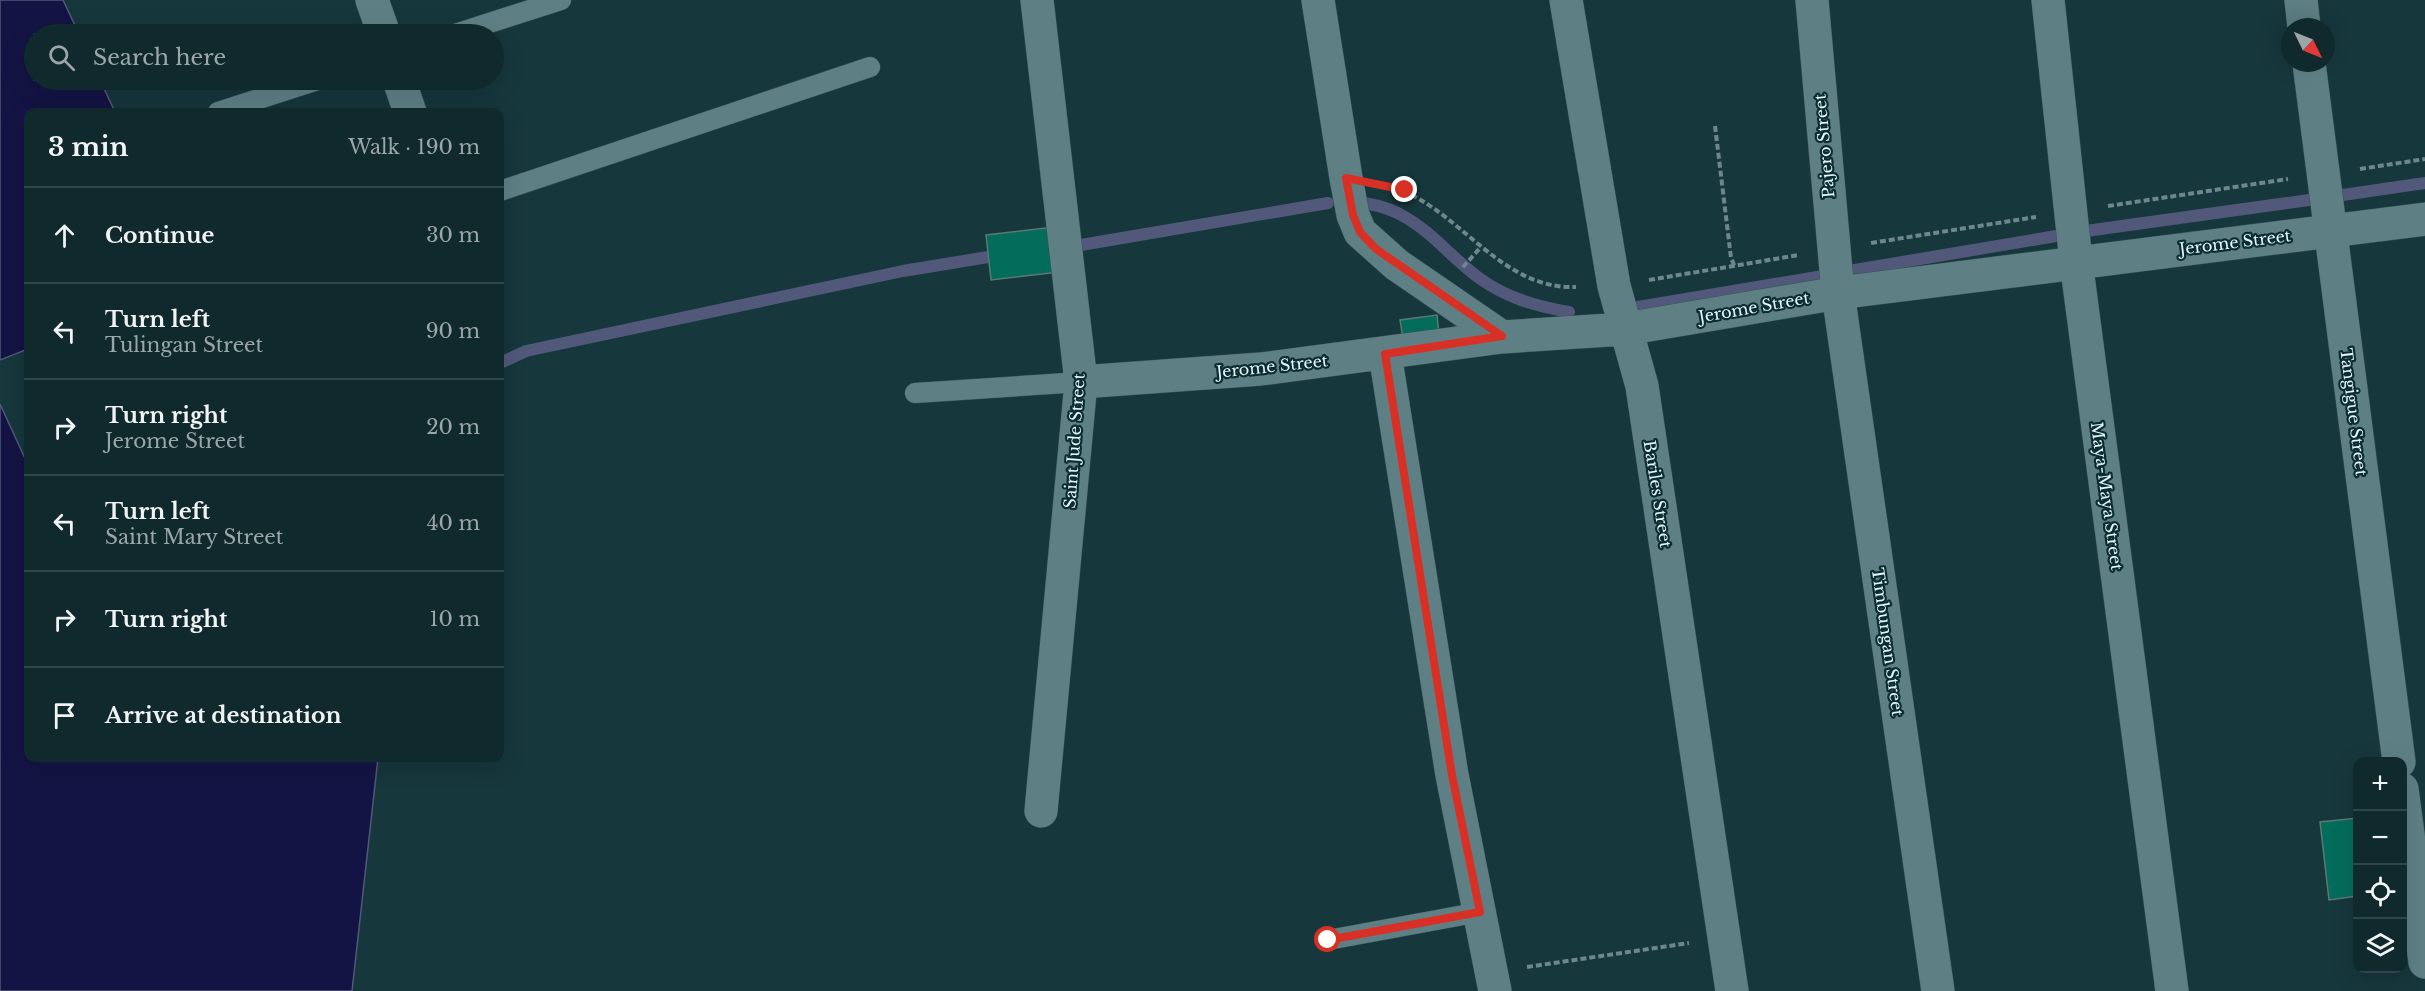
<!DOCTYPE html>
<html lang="en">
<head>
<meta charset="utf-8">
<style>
	body { margin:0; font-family:"Libre Baskerville",serif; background:#1e3539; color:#f1f3f6 }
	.controls { position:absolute; right:18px; bottom:18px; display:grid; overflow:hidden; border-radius:12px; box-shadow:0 6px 24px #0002 }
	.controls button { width:54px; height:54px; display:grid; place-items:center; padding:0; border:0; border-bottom:2px solid #304549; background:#10292d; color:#f1f3f6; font:30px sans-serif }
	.compass { position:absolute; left:2281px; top:18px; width:54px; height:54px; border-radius:50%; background:#10292d; box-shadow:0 6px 24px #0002; rotate:133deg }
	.stop { position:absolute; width:18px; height:18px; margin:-14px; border:4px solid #d93025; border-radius:50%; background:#fff }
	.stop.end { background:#d93025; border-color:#fff; box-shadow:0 2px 6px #0008 }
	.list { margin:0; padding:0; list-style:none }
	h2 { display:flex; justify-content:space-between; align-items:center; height:78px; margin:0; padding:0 24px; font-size:26px }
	h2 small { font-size:20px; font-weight:400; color:#9ca6aa }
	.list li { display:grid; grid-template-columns:39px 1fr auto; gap:18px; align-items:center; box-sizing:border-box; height:96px; padding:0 24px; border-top:2px solid #304549 }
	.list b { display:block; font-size:22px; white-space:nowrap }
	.list p { margin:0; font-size:20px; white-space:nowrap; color:#9ca6aa }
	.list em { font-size:20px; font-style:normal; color:#9ca6aa }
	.icon { flex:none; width:33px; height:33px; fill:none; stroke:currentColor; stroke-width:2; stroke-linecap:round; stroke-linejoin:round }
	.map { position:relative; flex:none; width:2425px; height:991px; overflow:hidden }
	.search { position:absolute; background:#10292d; box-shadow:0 6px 24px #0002; left:24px; top:24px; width:480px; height:66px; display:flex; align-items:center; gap:15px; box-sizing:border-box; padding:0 21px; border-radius:33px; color:#9ca6aa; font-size:22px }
	.panel { position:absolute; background:#10292d; box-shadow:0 6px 24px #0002; left:24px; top:108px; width:480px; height:654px; border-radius:12px }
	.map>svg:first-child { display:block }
</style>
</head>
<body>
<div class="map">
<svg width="2425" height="991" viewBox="0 0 2425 991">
	<rect width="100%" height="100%" fill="#16373c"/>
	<path fill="#131443" stroke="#52587a" stroke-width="1.5" d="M0,0H63L79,34H34V80H100L115,112H28V349L0,360Z
		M0,404L28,465V758H378L352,991H0Z"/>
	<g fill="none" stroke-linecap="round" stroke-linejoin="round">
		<path stroke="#52587a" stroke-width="12" d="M2336,196L2425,183
			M1359,202C1375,205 1390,208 1403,216C1431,231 1453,259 1479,278C1507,298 1535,306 1569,312
			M2086,231L2309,200
			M1081,245L1328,203
			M1849,271L2056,236
			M1632,308L1823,276
			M500,363L526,351L903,271L988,257"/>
	</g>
	<path fill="#046c5b" stroke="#5a7a71" stroke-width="1.5" d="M1054,227L1059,272L991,280L986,235Z
		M1437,315L1439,334L1403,339L1400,320Z
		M2358,818V896L2329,900L2320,822Z"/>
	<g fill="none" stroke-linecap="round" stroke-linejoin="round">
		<defs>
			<path id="service" d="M455,34L561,0
				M218,112L318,80
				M500,191L870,67
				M915,393L1081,382
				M1328,940L1480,912"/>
			<path id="minor" d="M372,0L384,34
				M1037,0L1081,382L1041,811
				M1318,0L1346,178L1353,215L1360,232L1397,265L1502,337
				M1566,0L1614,286L1642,386L1732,991
				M1812,0L1838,293L1938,991
				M2048,0L2076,261L2172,991
				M2301,0L2304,27
				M2309,63L2399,762
				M399,80L410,112
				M1385,354L1452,775L1495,991
				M1081,382L1261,369L1502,337L1625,329L1838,293L2425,219
				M2402,789L2425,962"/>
		</defs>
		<use href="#service" stroke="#375257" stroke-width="21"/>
		<use href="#minor" stroke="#375257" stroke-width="34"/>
		<path stroke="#6d878c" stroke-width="4" stroke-dasharray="6 3" stroke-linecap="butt" d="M1715,126L1731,258L1735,267
			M2360,169L2425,159
			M1386,186C1456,201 1496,290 1576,287
			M2108,206L2288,179
			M1871,243L2036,217
			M1463,267L1480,248
			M1649,280L1799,255
			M1527,967L1689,943"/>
		<use href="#service" stroke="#5e8085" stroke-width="20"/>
		<use href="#minor" stroke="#5e8085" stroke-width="33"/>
	</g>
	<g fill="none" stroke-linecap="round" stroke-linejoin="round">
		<path stroke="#d93025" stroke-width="8" d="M1328,940L1480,912L1452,775L1385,354L1502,336L1376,249L1360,232L1353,215L1346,178L1405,190"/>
	</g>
	<g text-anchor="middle" stroke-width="4.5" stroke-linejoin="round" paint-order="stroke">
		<g font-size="16" fill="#e4f6fa" stroke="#0b2d32">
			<text transform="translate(1824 146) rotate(-95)" y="6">Pajero Street</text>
			<text transform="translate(2235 242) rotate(-7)" y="6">Jerome Street</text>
			<text transform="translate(1754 307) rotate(-10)" y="6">Jerome Street</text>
			<text transform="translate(1272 366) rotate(-6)" y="6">Jerome Street</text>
			<text transform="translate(2354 412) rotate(83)" y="6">Tangigue Street</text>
			<text transform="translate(1074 441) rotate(-86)" y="6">Saint Jude Street</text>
			<text transform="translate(1658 494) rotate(81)" y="6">Bariles Street</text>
			<text transform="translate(2107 496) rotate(82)" y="6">Maya-Maya Street</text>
			<text transform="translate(1888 642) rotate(82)" y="6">Timbungan Street</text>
		</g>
	</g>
</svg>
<div class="controls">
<button>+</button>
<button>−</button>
<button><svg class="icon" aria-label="locate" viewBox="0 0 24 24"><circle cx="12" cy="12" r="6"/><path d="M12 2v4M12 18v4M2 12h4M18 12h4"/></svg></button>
<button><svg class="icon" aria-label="layers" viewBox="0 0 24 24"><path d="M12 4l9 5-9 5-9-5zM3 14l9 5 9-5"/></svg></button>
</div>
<svg class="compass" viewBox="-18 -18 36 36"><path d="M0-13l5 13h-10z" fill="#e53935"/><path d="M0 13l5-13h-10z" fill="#9ca6aa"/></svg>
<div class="stop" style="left:1328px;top:940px"></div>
<div class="stop end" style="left:1405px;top:190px"></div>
<div class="search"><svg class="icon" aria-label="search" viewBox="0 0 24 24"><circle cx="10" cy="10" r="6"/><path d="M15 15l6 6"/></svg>Search here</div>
<section class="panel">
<h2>3 min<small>Walk · 190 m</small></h2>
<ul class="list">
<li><svg class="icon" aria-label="ahead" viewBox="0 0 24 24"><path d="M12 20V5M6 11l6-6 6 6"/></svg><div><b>Continue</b></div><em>30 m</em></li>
<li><svg class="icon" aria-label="left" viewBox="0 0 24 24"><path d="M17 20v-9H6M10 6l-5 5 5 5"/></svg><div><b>Turn left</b><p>Tulingan Street</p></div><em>90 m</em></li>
<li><svg class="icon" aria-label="right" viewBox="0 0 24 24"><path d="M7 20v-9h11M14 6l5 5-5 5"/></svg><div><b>Turn right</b><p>Jerome Street</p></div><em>20 m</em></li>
<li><svg class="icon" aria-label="left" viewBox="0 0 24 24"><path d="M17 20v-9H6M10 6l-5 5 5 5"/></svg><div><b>Turn left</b><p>Saint Mary Street</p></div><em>40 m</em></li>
<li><svg class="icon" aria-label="right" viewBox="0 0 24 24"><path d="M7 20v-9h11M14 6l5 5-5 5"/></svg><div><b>Turn right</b></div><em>10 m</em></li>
<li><svg class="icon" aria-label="arrive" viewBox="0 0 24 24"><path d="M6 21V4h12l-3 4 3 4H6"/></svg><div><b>Arrive at destination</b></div></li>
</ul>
</section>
</div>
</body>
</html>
